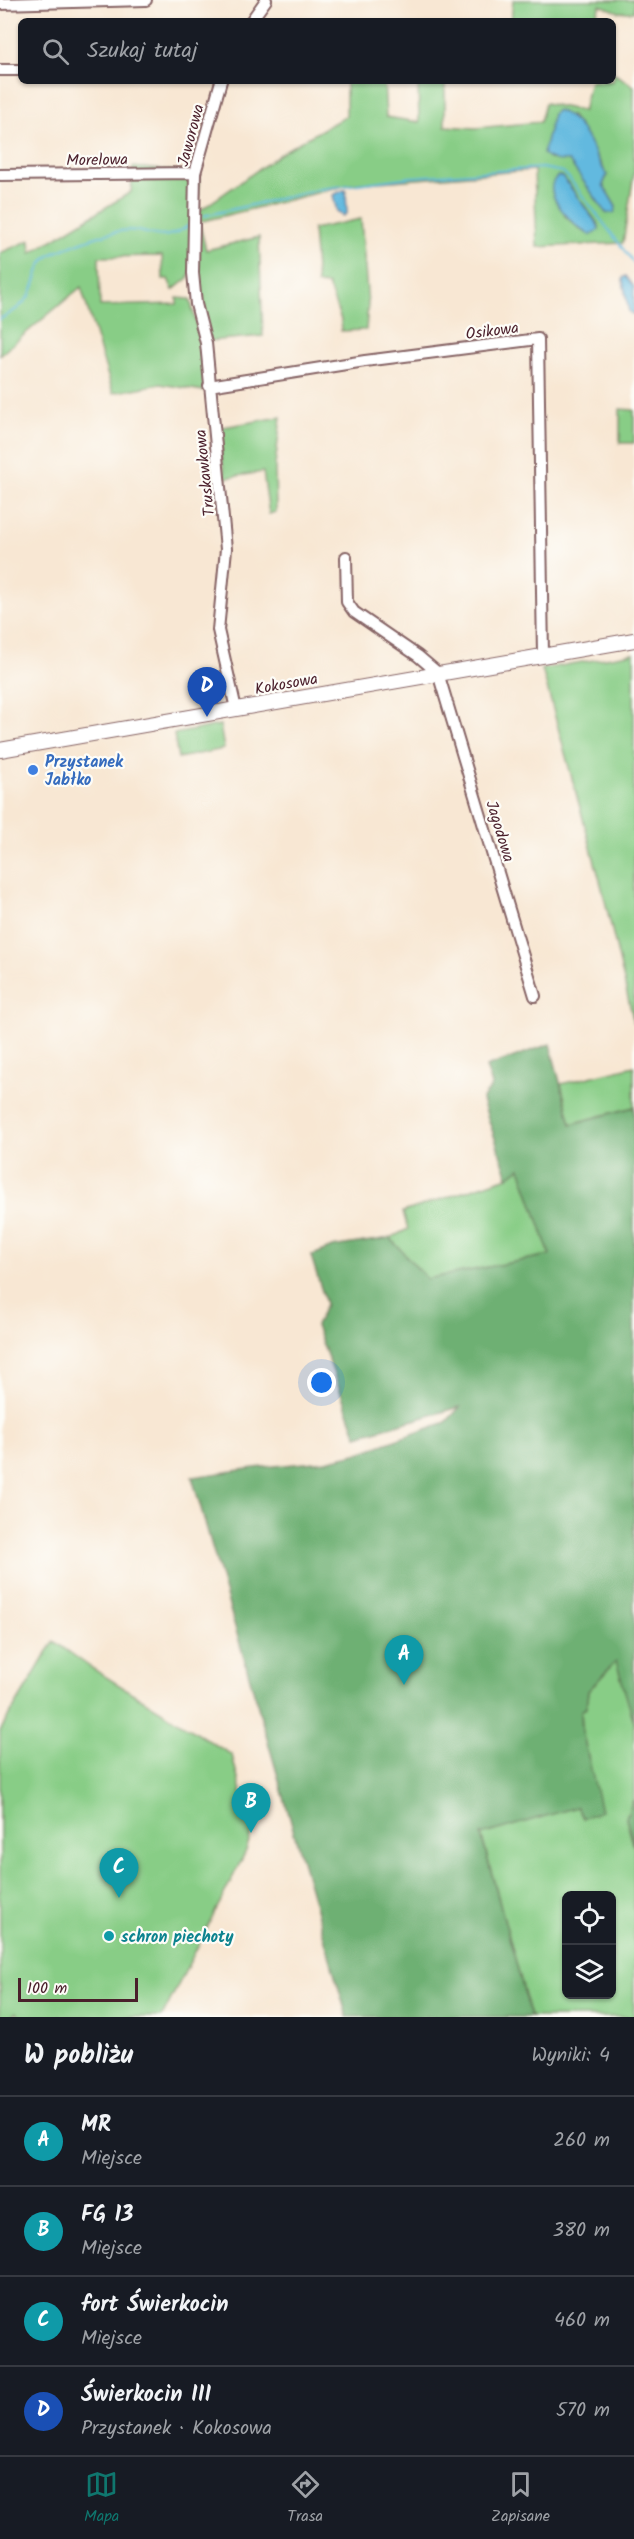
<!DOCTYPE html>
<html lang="pl">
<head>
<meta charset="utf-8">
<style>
	body { margin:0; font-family:Kalam,sans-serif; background:#242831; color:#f1f3f6 }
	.controls { position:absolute; right:18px; bottom:18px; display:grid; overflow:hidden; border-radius:9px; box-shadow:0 2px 4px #0004 }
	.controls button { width:54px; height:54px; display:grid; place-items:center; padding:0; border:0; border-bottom:2px solid #363941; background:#171b24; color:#f1f3f6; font:30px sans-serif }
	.scale { position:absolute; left:18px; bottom:15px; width:120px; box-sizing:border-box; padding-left:6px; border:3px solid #4a1f2b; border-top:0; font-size:16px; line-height:21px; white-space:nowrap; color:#4a1f2b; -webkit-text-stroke:4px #fdfcf7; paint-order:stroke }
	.you { position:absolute; left:322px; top:1383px; width:21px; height:21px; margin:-15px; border:4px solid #fff; border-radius:50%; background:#1a73e8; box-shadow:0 0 0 9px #1a73e833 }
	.badge { display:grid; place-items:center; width:39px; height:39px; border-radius:50%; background:#0f766e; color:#fff; font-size:20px; font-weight:700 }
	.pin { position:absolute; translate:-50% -50px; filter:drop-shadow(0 2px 3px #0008) }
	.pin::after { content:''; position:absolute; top:32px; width:21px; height:18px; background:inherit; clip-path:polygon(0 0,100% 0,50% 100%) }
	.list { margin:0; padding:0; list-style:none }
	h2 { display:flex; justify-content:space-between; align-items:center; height:78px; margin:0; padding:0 24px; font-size:26px }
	h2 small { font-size:20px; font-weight:400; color:#9ea1a6 }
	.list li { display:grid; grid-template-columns:39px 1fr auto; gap:18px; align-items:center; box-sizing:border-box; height:90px; padding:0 24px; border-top:2px solid #363941 }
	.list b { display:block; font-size:22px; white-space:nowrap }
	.list p { margin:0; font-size:20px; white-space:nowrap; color:#9ea1a6 }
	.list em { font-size:20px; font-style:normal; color:#9ea1a6 }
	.icon { flex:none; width:33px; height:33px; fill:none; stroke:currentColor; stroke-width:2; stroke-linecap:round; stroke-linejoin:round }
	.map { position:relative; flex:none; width:634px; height:2017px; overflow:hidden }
	.search { position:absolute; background:#171b24; box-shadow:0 2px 4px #0004; left:18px; right:18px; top:18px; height:66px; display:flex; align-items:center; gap:15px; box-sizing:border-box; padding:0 21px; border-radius:9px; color:#9ea1a6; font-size:22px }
	.sheet { height:438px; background:#171b24 }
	nav { display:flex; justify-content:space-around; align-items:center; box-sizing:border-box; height:84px; border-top:2px solid #363941; background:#171b24; font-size:16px; color:#9ea1a6 }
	nav a { display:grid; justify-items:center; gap:3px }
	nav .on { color:#0f766e }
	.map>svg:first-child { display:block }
</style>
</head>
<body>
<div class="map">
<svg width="634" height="2017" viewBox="0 0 634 2017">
	<rect width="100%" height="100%" fill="#fdfcf7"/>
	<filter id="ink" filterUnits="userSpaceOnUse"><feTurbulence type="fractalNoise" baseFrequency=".0167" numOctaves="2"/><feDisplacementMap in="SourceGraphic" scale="12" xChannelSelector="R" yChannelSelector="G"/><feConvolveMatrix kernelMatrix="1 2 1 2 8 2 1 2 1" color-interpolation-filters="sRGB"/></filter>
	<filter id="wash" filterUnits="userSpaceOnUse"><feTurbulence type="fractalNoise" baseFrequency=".008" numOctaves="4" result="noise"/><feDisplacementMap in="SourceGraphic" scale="24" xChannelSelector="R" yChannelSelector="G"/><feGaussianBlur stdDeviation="1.35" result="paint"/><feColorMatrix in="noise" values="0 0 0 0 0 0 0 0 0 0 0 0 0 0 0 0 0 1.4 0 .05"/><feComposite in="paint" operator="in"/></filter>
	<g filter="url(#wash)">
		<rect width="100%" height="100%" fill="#f8e7d3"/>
		<path fill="#88cd86" stroke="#697658" stroke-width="1.5" fill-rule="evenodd" d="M513,0H634V12H619L600,5L594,21H511Z
			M613,73L634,86V173L623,243L537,247L534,170L353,184L199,222L206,250L259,237L263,336L209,341L197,252L189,277L173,290L168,279H163L162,256L99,257L100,306L177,304V298L190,299L200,338L204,391L160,384L113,393L81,287L0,355V253L30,240L31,253L131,192L133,167L174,171L199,177V211L286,150L346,116V81H384L386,117L419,122L418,81H445V126L476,128L540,122L545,103L583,111L590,81H613ZM571,115L584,133L607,175L603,185L616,207L606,213L569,160L549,159ZM558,176L563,177L598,224L599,230L582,231L565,216Z
			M361,219L368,304L366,330L341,331V320L328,285L317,284L313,229Z
			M620,409L634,410V443H620Z
			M281,417L275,466L276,512L269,514L263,472L225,478L217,428Z
			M634,653V1023L602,888L542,669Z
			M220,725L224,749L178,758L174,734Z
			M634,1066V1107L571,1124L561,1084Z
			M520,1167L550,1255L427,1279L390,1238L408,1229L403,1212L508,1177Z
			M54,1641L90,1667L232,1755L242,1795L254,1825L246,1851L162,2017H20L16,2012L11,2017H0V1731Z
			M617,1660L634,1722V1798L626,1818L634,1847V2017H531L481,1834L578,1806L590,1763L583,1735L581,1711L586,1708L588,1691ZM566,1896H612V1994H566Z"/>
		<path fill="#6eb073" stroke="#5c684f" stroke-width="1.5" d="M550,1044L571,1124L634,1107V1722L616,1661L588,1691L586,1708L581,1711L582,1731L601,1811L583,1818L577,1807L481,1835L531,2017H347L192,1477L254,1468L325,1461L356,1454L446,1422L460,1407L357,1436L316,1326L326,1304L311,1256L332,1247L390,1238L427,1279L550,1255L520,1168L508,1177L482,1100L492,1085L486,1067Z
			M634,1798V1847L626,1818Z"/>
		<path fill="#62b9df" stroke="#566c85" stroke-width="1.5" d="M557,110C587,121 591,152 607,175L603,185L616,207L614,213H606L569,161C558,161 552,161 543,154L553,114Z
			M558,176L563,177L598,225L599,230L590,235C576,228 537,192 558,176Z
			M344,190L346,191L347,213L343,216L337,212L333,195Z
			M626,276L634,287V315L629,312L623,281V278Z"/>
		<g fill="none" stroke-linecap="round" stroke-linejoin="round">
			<path stroke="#62b9df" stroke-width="2" d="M203,216L321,189L411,177L542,168L563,172L569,178L634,263
				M0,319C10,314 23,306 29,296C38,281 36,261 54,253C75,244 97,235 120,231C153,226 155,249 191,224"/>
		</g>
	</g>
	<g filter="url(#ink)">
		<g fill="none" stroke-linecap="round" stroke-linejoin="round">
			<defs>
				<path id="minor" d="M0,4L146,0
					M251,21L266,0
					M0,70H21
					M221,81L195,173L193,273L196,304L206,343L226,549L218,630L236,709
					M0,175L195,173
					M209,386L365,361L538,339L543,655
					M346,557L347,602L354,612L418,656L438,673L535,996"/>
				<path id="major" d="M0,750L634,640"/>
			</defs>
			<use href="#minor" stroke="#876566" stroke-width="14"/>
			<use href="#major" stroke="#876566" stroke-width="16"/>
			<use href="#minor" stroke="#fff" stroke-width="10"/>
			<use href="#major" stroke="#fff" stroke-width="14"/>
		</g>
	</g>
	<circle fill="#3f7fe0" stroke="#fdfcf7" stroke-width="2" cx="33" cy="770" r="6"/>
	<circle fill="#0f9aa8" stroke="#fdfcf7" stroke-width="2" cx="109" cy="1936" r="6"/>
	<g text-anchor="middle" stroke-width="4.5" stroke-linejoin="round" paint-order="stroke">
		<g font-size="16" fill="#4a1f2b" stroke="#fdfcf7">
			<text transform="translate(190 135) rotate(-75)" y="6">Jaworowa</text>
			<text transform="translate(97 159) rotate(-1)" y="6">Morelowa</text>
			<text transform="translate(492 330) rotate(-7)" y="6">Osikowa</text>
			<text transform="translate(204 473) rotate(-96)" y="6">Truskawkowa</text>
			<text transform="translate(286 683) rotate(-10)" y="6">Kokosowa</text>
			<text transform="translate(501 831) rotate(73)" y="6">Jagodowa</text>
		</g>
		<g font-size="16" font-weight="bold" fill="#366cbe" stroke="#fdfcf7" text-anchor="start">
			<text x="45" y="767">Przystanek<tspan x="45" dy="18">Jabłko</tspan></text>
		</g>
		<g font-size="16" font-weight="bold" fill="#0d838f" stroke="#fdfcf7" text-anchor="start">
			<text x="121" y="1942">schron piechoty</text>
		</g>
	</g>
</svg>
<div class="controls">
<button><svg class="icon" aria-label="locate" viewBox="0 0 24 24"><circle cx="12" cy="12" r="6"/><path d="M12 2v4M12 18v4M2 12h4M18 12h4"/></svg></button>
<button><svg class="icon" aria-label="layers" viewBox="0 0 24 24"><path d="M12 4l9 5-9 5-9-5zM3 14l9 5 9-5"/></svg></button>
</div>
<div class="scale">100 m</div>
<div class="you"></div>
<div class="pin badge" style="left:404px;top:1685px;background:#0f9aa8">A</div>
<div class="pin badge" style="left:251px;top:1833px;background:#0f9aa8">B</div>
<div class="pin badge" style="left:119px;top:1898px;background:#0f9aa8">C</div>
<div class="pin badge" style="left:207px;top:717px;background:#1a4fb4">D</div>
<div class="search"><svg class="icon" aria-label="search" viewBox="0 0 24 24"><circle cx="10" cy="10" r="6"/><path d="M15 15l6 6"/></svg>Szukaj tutaj</div>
</div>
<section class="sheet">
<h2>W pobliżu<small>Wyniki: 4</small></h2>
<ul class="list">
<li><span class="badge" style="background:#0f9aa8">A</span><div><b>MR</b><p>Miejsce</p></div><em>260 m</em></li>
<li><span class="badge" style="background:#0f9aa8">B</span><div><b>FG 13</b><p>Miejsce</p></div><em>380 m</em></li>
<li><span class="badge" style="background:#0f9aa8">C</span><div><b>fort Świerkocin</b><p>Miejsce</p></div><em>460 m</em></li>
<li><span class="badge" style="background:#1a4fb4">D</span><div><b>Świerkocin III</b><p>Przystanek · Kokosowa</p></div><em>570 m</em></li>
</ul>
</section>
<nav>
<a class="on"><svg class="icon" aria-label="map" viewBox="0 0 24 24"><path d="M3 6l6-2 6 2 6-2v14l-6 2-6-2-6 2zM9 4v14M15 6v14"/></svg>Mapa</a>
<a><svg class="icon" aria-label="directions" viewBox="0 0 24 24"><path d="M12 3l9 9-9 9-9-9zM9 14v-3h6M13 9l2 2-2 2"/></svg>Trasa</a>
<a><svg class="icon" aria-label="saved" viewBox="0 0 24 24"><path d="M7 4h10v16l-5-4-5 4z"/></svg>Zapisane</a>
</nav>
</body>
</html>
